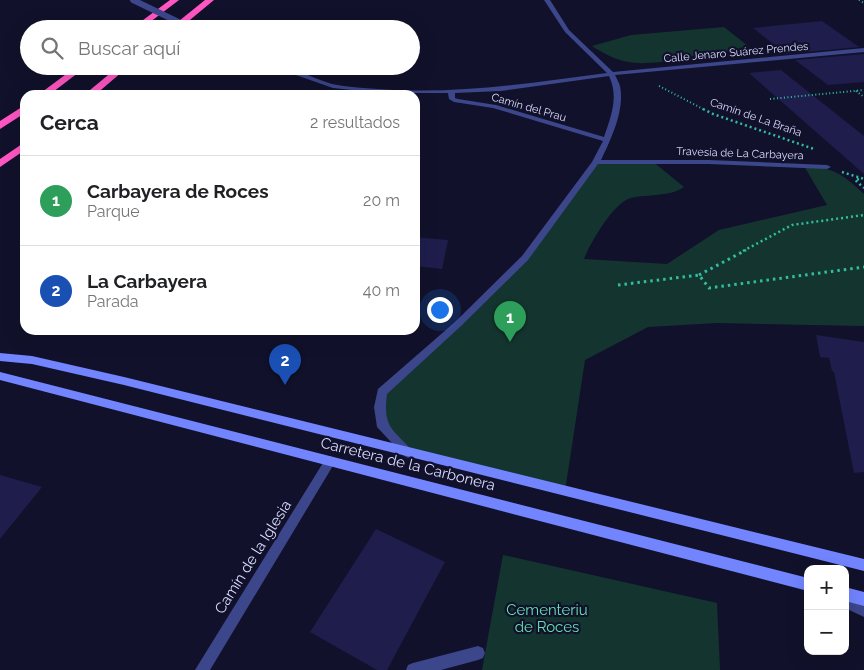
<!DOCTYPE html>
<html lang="es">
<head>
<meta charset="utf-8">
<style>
	body { margin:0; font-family:Raleway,sans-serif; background:#f6f6f6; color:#202124 }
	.controls { position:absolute; right:15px; bottom:15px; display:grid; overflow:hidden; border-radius:10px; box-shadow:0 5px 20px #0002 }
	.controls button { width:45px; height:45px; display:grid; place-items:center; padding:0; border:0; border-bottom:1px solid #e0e0e0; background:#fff; color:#202124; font:25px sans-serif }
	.you { position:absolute; left:439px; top:309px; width:18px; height:18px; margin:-12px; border:4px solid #fff; border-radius:50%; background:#1a73e8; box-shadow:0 0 0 8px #1a73e833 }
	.badge { display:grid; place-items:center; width:32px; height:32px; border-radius:50%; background:#0b8043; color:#fff; font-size:16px; font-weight:700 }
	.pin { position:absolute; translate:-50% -41px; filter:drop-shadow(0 1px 2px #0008) }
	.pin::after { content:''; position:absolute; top:26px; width:18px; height:15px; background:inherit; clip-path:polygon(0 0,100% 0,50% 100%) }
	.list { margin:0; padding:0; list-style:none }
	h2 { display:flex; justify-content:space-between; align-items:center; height:65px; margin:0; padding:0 20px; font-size:21px }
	h2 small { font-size:16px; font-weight:400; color:#757577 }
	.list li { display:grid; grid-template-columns:32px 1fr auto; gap:15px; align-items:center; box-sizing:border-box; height:90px; padding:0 20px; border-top:1px solid #e0e0e0 }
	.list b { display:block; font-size:19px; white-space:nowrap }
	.list p { margin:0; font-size:16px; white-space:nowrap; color:#757577 }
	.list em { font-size:16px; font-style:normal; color:#757577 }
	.icon { flex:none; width:28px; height:28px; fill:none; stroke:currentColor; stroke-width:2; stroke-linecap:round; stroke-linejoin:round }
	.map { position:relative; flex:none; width:864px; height:670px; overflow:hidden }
	.search { position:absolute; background:#fff; box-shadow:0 5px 20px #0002; left:20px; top:20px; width:400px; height:55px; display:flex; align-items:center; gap:12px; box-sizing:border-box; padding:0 18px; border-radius:28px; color:#757577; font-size:19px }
	.panel { position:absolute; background:#fff; box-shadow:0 5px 20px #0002; left:20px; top:90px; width:400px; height:245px; border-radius:15px }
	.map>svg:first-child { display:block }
</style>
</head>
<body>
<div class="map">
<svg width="864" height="670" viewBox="0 0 864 670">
	<rect width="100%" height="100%" fill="#11112b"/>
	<path fill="#14352f" d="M724,27L753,50L681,57L678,60C640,64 626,68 592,46L631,35Z
		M652,161L684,187C669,197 648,194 631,198C614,202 590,243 584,259L667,264L719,230L827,205L804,166C835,168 841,173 864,194V326L717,323L648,327L585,360L565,491L408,453L383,427L382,392L525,258L596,162Z
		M503,555L717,603L720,670H482Z"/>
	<path fill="#1f1d4c" d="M822,21L859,47L786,54L753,28Z
		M864,54V82L828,85L795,60Z
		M781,70L864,136V174L749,73Z
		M415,237L448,240L442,269L415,266Z
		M816,335L864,342V472L854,473L834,372L832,371L829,358L820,357Z
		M0,475L42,487L0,539Z
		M376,529L445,562L387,670H377L310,632Z"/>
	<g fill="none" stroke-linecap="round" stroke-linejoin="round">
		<path stroke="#30be9f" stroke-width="2" stroke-dasharray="1 2.5" stroke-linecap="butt" d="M859,0L864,3
			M659,86L705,110
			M856,91L864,97
			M770,99L864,90"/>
		<path stroke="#30be9f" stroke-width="2.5" stroke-dasharray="2 3" stroke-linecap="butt" d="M703,109L713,114L814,149
			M842,172L864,179
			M859,179L855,180L864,188
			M743,251L792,225L864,215"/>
		<path stroke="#30be9f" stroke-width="3" stroke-dasharray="2.5 4" stroke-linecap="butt" d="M699,275L746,250
			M618,285L699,275L709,288L864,267"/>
		<path fill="#3c468a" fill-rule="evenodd" d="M845,594L864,603V617L845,608Z
			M478,646L483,648L485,653L483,658L478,660L441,670H406L408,665L413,663Z"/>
		<path fill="#3c468a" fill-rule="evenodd" d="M544,0H550L569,30L613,72L864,48V52L615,75C617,79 619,83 620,86C625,110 611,139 601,160H709L827,165L831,167L827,169L709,164H598L528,260L461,326L387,394C383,426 391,428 412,450L414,453L412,456L408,458L404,456L377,427L374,407L378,389L455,322L522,256L592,162L603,141L493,108L454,102L449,99L448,93H380L333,88L270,66C292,66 312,78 332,84C347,87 363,88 378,89C455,95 531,83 607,73L565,32ZM609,76C619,97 611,116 604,137L496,105L458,99L455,98V93L501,91Z
			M330,456L334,458L336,461L334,464L210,670H195L326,458Z"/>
		<path fill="#7285ff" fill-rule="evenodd" d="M0,353L32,356L124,377L864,559V571L124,385L32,364L0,361Z
			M0,372L808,578V591L0,380Z
			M845,587L864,592V606L845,601Z"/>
		<path fill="#ff56c2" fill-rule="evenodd" d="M170,0H179L141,29H131Z
			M205,0H214L179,29H169Z
			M77,66H87L49,95H38Z
			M119,66H129L95,95H84Z
			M25,105V113L0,129V121Z
			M25,142V150L0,167V159Z"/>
		<path stroke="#3c468a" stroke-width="6" d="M133,0L193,29"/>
	</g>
	<g text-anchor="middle" stroke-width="4.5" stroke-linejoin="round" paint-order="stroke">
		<g font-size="11" fill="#dbddff" stroke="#11112b">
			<text transform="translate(736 52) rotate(-5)" y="4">Calle Jenaro Suárez Prendes</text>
			<text transform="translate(529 107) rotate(16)" y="4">Camín del Prau</text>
			<text transform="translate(756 117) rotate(19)" y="4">Camín de La Braña</text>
			<text transform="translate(740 153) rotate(2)" y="4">Travesía de La Carbayera</text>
		</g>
		<g font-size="15" fill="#dbddff" stroke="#11112b">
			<text transform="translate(408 464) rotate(14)" y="5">Carretera de la Carbonera</text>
			<text transform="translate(253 557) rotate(-58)" y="5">Camín de la Iglesia</text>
		</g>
		<g font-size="15" fill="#65e1af" stroke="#11112b">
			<text x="547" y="615">Cementeriu<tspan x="547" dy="17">de Roces</tspan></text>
		</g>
	</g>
</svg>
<div class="controls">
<button>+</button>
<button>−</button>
</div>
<div class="you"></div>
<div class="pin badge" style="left:510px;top:342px;background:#2e9e5b">1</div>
<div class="pin badge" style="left:285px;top:385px;background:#1a4fb4">2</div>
<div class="search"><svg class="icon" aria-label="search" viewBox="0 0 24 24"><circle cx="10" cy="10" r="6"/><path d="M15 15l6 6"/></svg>Buscar aquí</div>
<section class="panel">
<h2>Cerca<small>2 resultados</small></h2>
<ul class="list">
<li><span class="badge" style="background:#2e9e5b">1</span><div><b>Carbayera de Roces</b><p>Parque</p></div><em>20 m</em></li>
<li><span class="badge" style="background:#1a4fb4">2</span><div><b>La Carbayera</b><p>Parada</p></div><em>40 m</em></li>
</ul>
</section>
</div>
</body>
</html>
